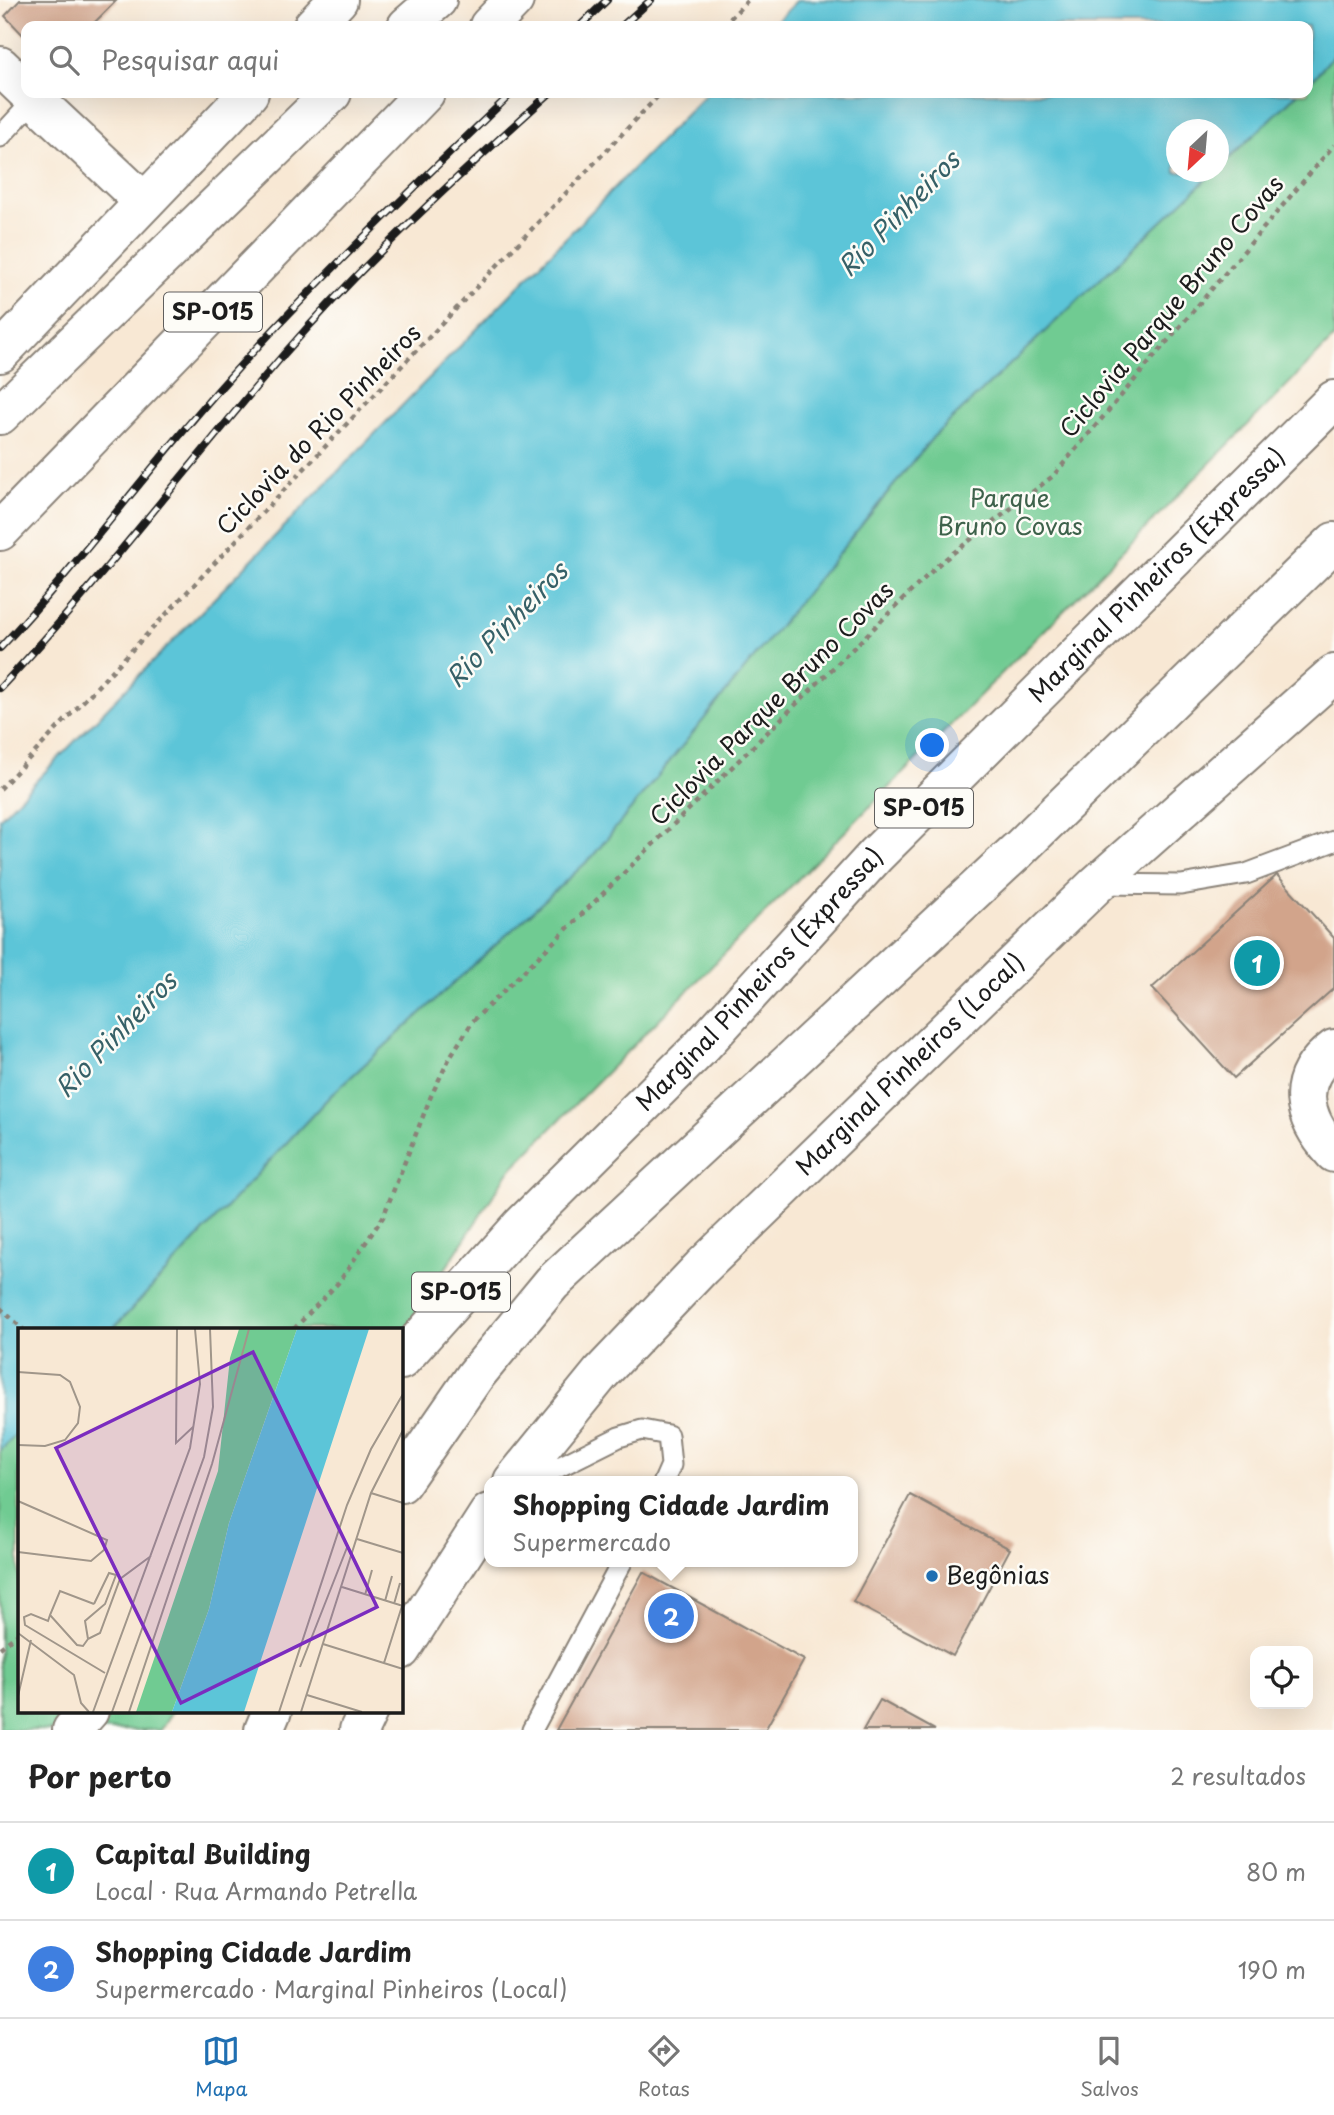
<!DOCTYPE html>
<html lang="pt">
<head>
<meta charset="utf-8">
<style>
	body { margin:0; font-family:"Playpen Sans",sans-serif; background:#f6f6f6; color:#222 }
	.controls { position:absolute; right:21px; bottom:21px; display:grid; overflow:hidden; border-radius:14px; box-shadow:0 7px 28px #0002 }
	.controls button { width:63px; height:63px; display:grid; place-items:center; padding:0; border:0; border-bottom:2px solid #e0e0e0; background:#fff; color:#222; font:35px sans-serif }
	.compass { position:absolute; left:1166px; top:119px; width:63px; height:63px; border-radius:50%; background:#fff; box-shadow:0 7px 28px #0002; rotate:206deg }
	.you { position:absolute; left:933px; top:746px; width:24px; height:24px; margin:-18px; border:5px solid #fff; border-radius:50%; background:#1a73e8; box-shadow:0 0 0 10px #1a73e833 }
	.badge { display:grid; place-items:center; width:46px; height:46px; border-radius:50%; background:#1f6fb2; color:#fff; font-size:23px; font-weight:700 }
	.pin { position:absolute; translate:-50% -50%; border:4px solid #fff; box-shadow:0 2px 7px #0006 }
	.popup { position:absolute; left:484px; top:1476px; width:374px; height:91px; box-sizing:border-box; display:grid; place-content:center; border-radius:14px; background:#fff; filter:drop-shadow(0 2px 5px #0005); font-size:23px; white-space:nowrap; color:#767676 }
	.popup b { font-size:26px; color:#222 }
	.popup::after { content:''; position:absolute; left:50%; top:100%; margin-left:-14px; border:14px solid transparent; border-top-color:#fff }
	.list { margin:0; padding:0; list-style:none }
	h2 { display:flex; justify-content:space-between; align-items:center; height:91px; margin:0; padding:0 28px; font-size:30px }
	h2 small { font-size:23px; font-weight:400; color:#767676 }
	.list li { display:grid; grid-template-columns:46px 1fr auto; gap:21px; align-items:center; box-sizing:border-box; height:98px; padding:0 28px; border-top:2px solid #e0e0e0 }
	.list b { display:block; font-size:26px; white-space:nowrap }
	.list p { margin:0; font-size:23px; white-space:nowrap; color:#767676 }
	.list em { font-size:23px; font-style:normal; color:#767676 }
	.icon { flex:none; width:38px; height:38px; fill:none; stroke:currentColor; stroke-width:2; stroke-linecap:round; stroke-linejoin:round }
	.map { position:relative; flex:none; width:1334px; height:1730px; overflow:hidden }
	.search { position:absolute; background:#fff; box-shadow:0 7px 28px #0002; left:21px; right:21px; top:21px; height:77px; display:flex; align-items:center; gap:18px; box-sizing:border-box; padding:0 24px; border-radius:14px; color:#767676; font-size:26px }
	.sheet { height:287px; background:#fff }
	nav { display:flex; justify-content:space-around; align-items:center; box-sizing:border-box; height:98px; border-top:2px solid #e0e0e0; background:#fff; font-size:19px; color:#767676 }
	nav a { display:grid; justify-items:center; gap:4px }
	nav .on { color:#1f6fb2 }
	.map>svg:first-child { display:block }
</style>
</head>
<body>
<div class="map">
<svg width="1334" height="1730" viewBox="0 0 1334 1730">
	<rect width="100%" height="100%" fill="#fdfcf7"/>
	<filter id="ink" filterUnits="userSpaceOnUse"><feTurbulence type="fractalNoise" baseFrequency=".0143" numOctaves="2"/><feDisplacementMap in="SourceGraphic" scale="14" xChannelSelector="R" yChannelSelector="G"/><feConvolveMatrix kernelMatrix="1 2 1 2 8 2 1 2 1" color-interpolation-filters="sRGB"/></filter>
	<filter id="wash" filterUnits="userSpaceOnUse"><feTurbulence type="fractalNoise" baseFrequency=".00686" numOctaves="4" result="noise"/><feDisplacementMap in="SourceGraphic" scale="28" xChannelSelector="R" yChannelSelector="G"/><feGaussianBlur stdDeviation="1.57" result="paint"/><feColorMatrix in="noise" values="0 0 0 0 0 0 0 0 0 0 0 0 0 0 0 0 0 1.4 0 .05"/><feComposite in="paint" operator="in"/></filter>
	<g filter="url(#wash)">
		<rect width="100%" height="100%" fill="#f8e8d4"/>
		<path fill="#70cb92" stroke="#467457" stroke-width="2" d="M1334,55V338L509,1171L401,1337V1329H113L330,1096L592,857L933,437L1214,172H1218L1219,168L1298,93H1308V84Z
			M19,1431V1711H173L161,1730H0V1451Z"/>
		<path fill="#5cc5d8" stroke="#3c707a" stroke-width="2" d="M797,0H1334V55L1308,84V26H772Z
			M707,93H1298L1219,168L1218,130H1176V172H1214L933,437L592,857L330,1096L113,1329H19V1431L0,1451V818Z"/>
		<g id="blocks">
			<path fill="#d2a48b" d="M20,0H117L91,26H26V38L5,16Z
				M1277,875L1334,938V988L1234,1078L1152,988Z
				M910,1495L1010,1549L953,1656L853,1602Z
				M643,1572L804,1660L765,1730H556Z
				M880,1700L935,1730H863Z"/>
		</g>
	</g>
	<g filter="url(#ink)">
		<use href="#blocks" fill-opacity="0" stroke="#8a8278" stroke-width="2"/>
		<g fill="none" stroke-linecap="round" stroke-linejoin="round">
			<defs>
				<path id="service" d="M0,137L35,99
					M1102,884L1181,885L1246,874L1334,841
					M531,1481L619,1437L642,1430L668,1435L671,1465L664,1481
					M532,1730L622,1562"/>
				<path id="minor" d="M0,66L26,91
					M28,93L144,202
					M1334,1049C1292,1080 1302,1118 1334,1153"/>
				<g id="trunk">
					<path d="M313,26L338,0"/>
					<path d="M0,353L249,93"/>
					<path id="s1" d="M513,1481L601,1373L702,1267L1097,884L1334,674"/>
					<path d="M401,1483L475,1376L552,1283L1018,850L1334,542"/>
					<path d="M401,1650L489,1513"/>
					<path d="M264,1730L272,1711"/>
					<path d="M359,1730L368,1711"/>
				</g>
				<g id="motorway">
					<path d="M407,26L437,0"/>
					<path d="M489,26L514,0"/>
					<path d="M0,415L332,93"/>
					<path d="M0,531L425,93"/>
					<path id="s2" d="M401,1360L522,1225L700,1048L876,855L1334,400"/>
					<path d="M72,1730L89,1711"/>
				</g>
			</defs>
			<use href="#service" stroke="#8a8278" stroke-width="23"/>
			<use href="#minor" stroke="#8a8278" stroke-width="42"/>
			<use href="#trunk" stroke="#8a8278" stroke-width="42"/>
			<use href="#motorway" stroke="#8a8278" stroke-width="42"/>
			<path stroke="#8a8278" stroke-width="4.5" stroke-dasharray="5 5" stroke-linecap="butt" d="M723,26L748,0
				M0,789L661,93
				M0,1308L23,1329
				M294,1329L339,1282L383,1217L431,1096L450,1057L473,1021L939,564L1053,476L1334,145
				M0,1648L19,1633"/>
			<use href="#service" stroke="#fff" stroke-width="19"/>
			<use href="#minor" stroke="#fff" stroke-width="38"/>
			<use href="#trunk" stroke="#fff" stroke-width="38"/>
			<use href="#motorway" stroke="#fff" stroke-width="38"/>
			<defs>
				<path id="rail" d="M580,26L607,0
					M622,26L651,0
					M0,648C82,561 151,464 231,376C320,277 416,186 512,93
					M0,688C101,581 189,464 285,353C367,259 458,176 550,93"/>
			</defs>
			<use href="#rail" stroke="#1c1c1c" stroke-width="8"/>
			<use href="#rail" stroke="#fdfcf7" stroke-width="5" stroke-dasharray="16" stroke-linecap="butt"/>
		</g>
	</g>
	<circle fill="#1f6fb2" stroke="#fdfcf7" stroke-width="2.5" cx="932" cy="1576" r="7"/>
	<g text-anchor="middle" stroke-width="5" stroke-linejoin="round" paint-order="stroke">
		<g fill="#fdfcf7" stroke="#605f5e" stroke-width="2">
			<rect x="164" y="292.5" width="98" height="39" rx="5"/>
			<rect x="875" y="788.5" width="98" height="39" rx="5"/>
			<rect x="412" y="1272.5" width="98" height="39" rx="5"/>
		</g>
		<g font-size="23" font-weight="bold" fill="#1c1c1c">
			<text x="213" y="320">SP-015</text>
			<text x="924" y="816">SP-015</text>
			<text x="461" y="1300">SP-015</text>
		</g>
		<g font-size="24" fill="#1c1c1c" stroke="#fdfcf7">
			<text transform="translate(1172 307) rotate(-50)" y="8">Ciclovia Parque Bruno Covas</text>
			<text transform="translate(319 430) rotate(-46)" y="8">Ciclovia do Rio Pinheiros</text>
			<text dy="8" stroke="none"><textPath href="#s2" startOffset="1090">Marginal Pinheiros (Expressa)</textPath></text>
			<text transform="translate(772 704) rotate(-45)" y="8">Ciclovia Parque Bruno Covas</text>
			<text dy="8" stroke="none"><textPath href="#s2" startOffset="523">Marginal Pinheiros (Expressa)</textPath></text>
			<text dy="8" stroke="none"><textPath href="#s1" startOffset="576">Marginal Pinheiros (Local)</textPath></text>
		</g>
		<g font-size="24" fill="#3e624b" stroke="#fdfcf7">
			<text x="1010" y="507">Parque<tspan x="1010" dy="28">Bruno Covas</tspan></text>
		</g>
		<g font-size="24" fill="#1c1c1c" stroke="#fdfcf7" text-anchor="start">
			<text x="946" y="1584">Begônias</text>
		</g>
		<g font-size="26" font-style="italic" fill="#366067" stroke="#fdfcf7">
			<text transform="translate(899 214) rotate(-46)" y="9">Rio Pinheiros</text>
			<text transform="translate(507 625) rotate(-46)" y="9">Rio Pinheiros</text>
			<text transform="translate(116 1035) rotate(-46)" y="9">Rio Pinheiros</text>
		</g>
	</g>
	<g transform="translate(18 1328)">
		<rect width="385" height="385" fill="#f8e8d4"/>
		<path d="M221,1H279L211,195L191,281L154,384H118L200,143L212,30Z" fill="#70cb92"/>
		<path d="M279,1H351L226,384H154L191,281L211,195Z" fill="#5cc5d8"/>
		<path fill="none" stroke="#a0968a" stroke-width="2" d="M159,1L158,115L175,99M0,44L42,47L52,54L62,79L60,95L47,112L27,118L0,117M353,165L385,175M0,173L89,212L86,222L73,233L0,224M339,211L385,225M324,259L385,278M347,267L354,242M367,273L374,248M76,276L91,245L98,247L87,276L67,293L70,311L82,305L102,251L133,228M376,276L382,255M32,287L30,293L13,286L6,289L7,297L87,345M0,305L56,347L63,375L71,384M70,311L65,318L59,317L32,287L42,263L76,276M305,316L385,341M366,335L384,278M282,339L330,217M289,367L344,384M0,368L13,312M75,384L172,120L182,56L177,1M94,384L186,129L195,79L192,1M111,384L194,136L231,1M261,384L329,177L353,121L385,66M283,384L353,165L385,102"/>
		<path fill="#7b2cbf" fill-opacity="0.15" stroke="#7b2cbf" stroke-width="3.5" d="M235,24L359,279L163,375L38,120Z"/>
		<rect width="385" height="385" fill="none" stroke="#1c1c1c" stroke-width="3.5"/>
	</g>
</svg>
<div class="controls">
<button><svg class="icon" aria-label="locate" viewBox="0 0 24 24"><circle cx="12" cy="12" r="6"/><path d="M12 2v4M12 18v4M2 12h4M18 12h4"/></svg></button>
</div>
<svg class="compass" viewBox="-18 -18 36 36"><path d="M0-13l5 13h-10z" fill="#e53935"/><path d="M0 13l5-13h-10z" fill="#767676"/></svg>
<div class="you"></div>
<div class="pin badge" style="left:1257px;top:963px;background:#0f9aa8">1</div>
<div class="pin badge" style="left:671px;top:1616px;background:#3f7fe0">2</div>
<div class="popup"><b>Shopping Cidade Jardim</b>Supermercado</div>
<div class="search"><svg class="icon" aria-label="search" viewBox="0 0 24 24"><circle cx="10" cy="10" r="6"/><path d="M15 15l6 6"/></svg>Pesquisar aqui</div>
</div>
<section class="sheet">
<h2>Por perto<small>2 resultados</small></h2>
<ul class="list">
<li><span class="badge" style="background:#0f9aa8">1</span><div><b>Capital Building</b><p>Local · Rua Armando Petrella</p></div><em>80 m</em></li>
<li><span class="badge" style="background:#3f7fe0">2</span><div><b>Shopping Cidade Jardim</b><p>Supermercado · Marginal Pinheiros (Local)</p></div><em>190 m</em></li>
</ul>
</section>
<nav>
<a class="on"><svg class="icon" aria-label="map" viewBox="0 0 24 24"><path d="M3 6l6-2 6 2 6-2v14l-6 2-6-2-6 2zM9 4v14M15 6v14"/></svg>Mapa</a>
<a><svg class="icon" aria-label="directions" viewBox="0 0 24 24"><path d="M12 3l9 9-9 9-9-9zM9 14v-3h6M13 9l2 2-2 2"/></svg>Rotas</a>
<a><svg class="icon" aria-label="saved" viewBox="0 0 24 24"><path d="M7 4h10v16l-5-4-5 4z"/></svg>Salvos</a>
</nav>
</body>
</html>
